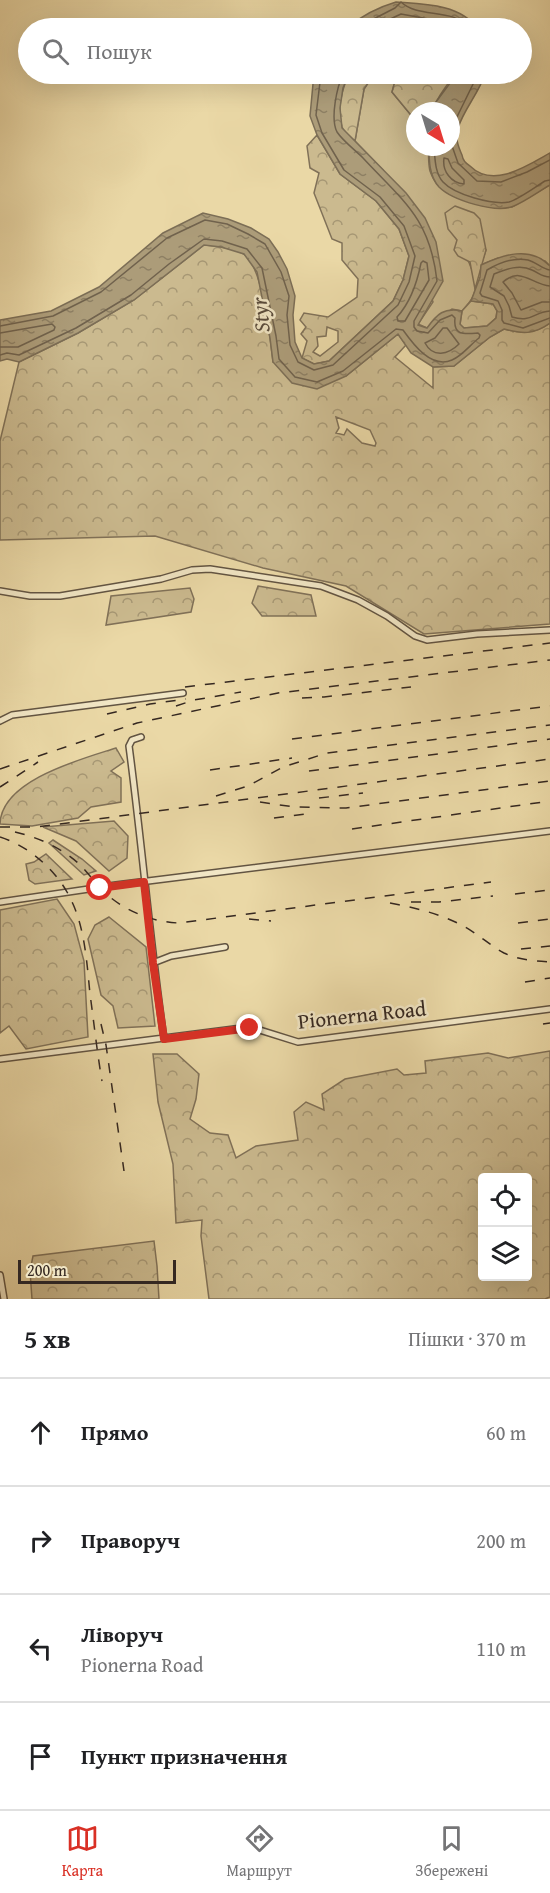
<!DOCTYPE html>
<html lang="uk">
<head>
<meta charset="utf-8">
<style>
	body { margin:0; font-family:"Gentium Book Plus",serif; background:#f2f2f2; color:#202124 }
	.controls { position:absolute; right:18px; bottom:18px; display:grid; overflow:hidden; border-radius:6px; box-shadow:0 6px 24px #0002 }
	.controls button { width:54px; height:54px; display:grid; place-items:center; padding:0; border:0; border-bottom:2px solid #e0e0e0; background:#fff; color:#202124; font:30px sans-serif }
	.compass { position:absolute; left:406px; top:102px; width:54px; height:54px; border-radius:50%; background:#fff; box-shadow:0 6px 24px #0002; rotate:142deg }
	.scale { position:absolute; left:18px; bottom:15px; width:158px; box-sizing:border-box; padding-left:6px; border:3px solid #352821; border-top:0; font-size:16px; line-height:21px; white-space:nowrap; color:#352821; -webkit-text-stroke:4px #f1e6c5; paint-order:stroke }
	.stop { position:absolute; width:18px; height:18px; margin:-14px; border:4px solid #d93025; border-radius:50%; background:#fff }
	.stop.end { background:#d93025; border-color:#fff; box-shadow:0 2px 6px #0008 }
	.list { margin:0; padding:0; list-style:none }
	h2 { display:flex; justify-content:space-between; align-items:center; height:78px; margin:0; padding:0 24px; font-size:26px }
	h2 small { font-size:20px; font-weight:400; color:#757577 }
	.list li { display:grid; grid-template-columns:39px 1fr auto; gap:18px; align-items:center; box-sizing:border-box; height:108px; padding:0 24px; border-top:2px solid #e0e0e0 }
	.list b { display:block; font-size:22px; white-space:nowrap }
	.list p { margin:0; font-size:20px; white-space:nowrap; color:#757577 }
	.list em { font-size:20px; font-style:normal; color:#757577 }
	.icon { flex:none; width:33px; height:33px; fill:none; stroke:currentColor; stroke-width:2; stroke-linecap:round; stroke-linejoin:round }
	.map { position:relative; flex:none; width:550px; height:1299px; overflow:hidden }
	.search { position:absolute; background:#fff; box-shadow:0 6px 24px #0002; left:18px; right:18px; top:18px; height:66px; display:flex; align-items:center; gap:15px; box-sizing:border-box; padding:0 21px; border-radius:33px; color:#757577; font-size:22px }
	.sheet { height:510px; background:#fff }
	nav { display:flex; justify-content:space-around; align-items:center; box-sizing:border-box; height:84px; border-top:2px solid #e0e0e0; background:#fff; font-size:16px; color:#757577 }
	nav a { display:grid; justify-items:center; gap:3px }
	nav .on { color:#d93025 }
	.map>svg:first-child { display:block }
</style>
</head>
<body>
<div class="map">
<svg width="550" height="1299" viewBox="0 0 550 1299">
	<defs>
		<pattern id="forest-crowns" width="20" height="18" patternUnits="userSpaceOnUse" patternTransform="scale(1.5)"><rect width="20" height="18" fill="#cbba8f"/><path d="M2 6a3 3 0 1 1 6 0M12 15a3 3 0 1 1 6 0" fill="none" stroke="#a69774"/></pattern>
		<pattern id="water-ripples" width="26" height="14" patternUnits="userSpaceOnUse" patternTransform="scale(1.5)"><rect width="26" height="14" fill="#ac9c79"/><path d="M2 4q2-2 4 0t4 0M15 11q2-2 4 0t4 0" fill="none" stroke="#8d7f63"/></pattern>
	</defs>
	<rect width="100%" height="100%" fill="#ead8a6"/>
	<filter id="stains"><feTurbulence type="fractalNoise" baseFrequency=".00333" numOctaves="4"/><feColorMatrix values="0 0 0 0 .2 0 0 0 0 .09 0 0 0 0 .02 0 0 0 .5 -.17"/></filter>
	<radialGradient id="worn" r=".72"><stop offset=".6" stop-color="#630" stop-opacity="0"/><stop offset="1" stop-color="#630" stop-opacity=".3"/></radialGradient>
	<path fill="#cbba8f" stroke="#807158" stroke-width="1.5" d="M374,74H397L392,92L415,120V147H428C429,154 428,164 430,171C441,204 483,203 512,207L550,185V266L545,261L498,258L481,265L486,250L457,240C465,253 477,274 475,290C474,299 467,305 462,311L452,309L427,328L418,324L433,302L383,170L355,141L364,89Z"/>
	<path fill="url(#forest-crowns)" stroke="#807158" stroke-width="1.5" fill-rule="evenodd" d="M349,74H374L364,89L355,141C351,137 344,132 342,127C337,109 342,89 349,74Z
		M397,74H454C448,86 435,98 433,111H415V120L392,92Z
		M317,135L340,174L376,201L399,229L409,256L403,280L393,301L329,361L314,364L302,358L307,341L301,334L306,327L300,320L304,313L328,317L357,297L358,279L342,260V243L332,239L314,193L319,173L310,168L307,146ZM327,327L338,331V342L320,356L313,352L318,346L317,337L326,336Z
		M455,206L474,213L480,219L486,250L475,289L470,262L458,256L454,250L457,240L448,229L445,213Z
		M204,245C214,246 236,248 245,255C263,269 270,338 273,362L346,376L398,334L406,345L395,357L433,388V367L454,366L490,337L504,329C522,334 534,334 550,323V624L424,634L346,586L263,568L155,536L0,540V441L19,362L78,333L134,300ZM336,417L370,430L376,443L375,446L362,443L347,429L344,435L336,433L339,428Z
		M471,301L493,304L497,311L496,318L487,326L464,328L460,325L462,311Z
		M258,586L311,595L316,616H262L252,603Z
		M190,588L194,599L191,612L106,625L111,596Z
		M116,748L124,762L111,771L121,778V802L91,807L78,818L32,826L0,824C1,780 82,759 116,748Z
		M114,821L128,836L127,858L109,871L76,841L43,827Z
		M53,840L82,859L96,871L84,875L49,843Z
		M46,854L72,879L35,884L29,880L26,864L34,862Z
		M57,899L74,924L84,961L88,1037L26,1049L9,1026L0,1033V910Z
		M109,917L146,947L155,1026L118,1028L113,1006L101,995L88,939L95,925Z
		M550,1051V1297L545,1299H209L201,1236L202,1220L176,1223L173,1164L158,1102L153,1054H177L199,1074L196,1099L190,1119L210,1133L228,1135L236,1158L256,1146L298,1140L294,1112L306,1102L324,1110L322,1094L345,1079L397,1069L404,1075L426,1073L425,1061L488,1053L508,1058ZM482,1178H528V1276H482Z
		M154,1241L157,1266L159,1299H32L30,1271L33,1256Z"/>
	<path fill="url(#water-ripples)" stroke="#7c6e56" stroke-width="1.5" d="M396,2C423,4 460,4 477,28H347C360,17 379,7 396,2Z
		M316,74H349L343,88L340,108L342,128L406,193L425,218L436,242L443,281L418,325L427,328C437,314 444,307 462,311L460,324L464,328L487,326L496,318L497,311L493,304L471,301L480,277L481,265C503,255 530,245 550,266V323C533,335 522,334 504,329L490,337L454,366L433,367L411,353L398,334L346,376L317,389L292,383L273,362L270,338L257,272L244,254L221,247L204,245L134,300L78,333L19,362L7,359L0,361V320L51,311L99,287L163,233L203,213L228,219L251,228L269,239L278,252L287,269L295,296L293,315L295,342L302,358L314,364L329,361L393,301L403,280L409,256L399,229L376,201L340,174L317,135L310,116L313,84Z
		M454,74H485C479,93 464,109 458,128C455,138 458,146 462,155C463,161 466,163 470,166C493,189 527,166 550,153V185C538,192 526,201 514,206C496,214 452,200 439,187C429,176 429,160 429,147H451V111H433V106L450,83Z"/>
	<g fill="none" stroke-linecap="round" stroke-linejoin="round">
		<path stroke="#70624d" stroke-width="1.5" d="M356,28L395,8L401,2C419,19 452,7 470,28
			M371,28L401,14L445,22L458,28
			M451,136L453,125L478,74
			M451,143L458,163L477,181L501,182L527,172L550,160
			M434,147C435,159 435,173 443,182C455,195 493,205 509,202C519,199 535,187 545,181L550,180
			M444,158L448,159L452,168L464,180V184C451,183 442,171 444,158Z
			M423,261L427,263L429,280L405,321H398L397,317C411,302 417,283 421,263Z
			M550,270C542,269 536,262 528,260C515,257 499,263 487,270L480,293L482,296L498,301L502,310V320L504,323L523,328L550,318
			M550,277C542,277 539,273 532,270C520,264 506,269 494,274L490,287L504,296L509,306L512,317C532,323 533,312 550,311
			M550,286C532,285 521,266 503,282L512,293L521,310L542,302H550
			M0,326L53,316L101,292L167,238L205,220L227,224L248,234L265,244L281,272L289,296L287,315L290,345L298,362L314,370L333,365L398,305L409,282L415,256L404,226L380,197L344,170L322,133L316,115L321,74
			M443,328H447L459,344C448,355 433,358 425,343L435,338Z
			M0,333L52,324L55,327L54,330L18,347H0
			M0,355L7,353L19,355L76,328L131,295L169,264L204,239L222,241L247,249L262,268L276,336L279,359L295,377L317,382L343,371L396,329L403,330C413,344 431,369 452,360C462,356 471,344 479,338L480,335L478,333C464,334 453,336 455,318L452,315L440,320L428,333L417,331L414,327V321L437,281C430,218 403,201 363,158C355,150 343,141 337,132C330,118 337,87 343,74"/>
		<defs>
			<path id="minor" d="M0,591L30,596H60L161,579L192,570L210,569L321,586L358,600L387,616L415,636L427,640L477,634L550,630
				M0,721L12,715L183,693
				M141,737L132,740L129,746C142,844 150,942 164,1039
				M0,902L116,885L550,831
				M153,963L171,956L225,947
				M0,1059L250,1027L298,1042L550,1009
				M0,1275L4,1299"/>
		</defs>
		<use href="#minor" stroke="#625442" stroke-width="8"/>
		<use href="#minor" stroke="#f1e6c5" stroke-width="5"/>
		<path stroke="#352821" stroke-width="1.5" stroke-dasharray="10 10" stroke-linecap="butt" d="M185,687L550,643
			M302,698L324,697L411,687
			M176,706L194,700L241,692
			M107,714L150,704L186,699
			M292,739L550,706
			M0,769L137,723L278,693L550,660
			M210,770L292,758
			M309,771L550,739
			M0,787L38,762
			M216,796L248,786L283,767L327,753L550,725
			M319,798L363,793
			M260,802L294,807L346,808L550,781
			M274,818L305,814
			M0,827H37L550,759
			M352,829L550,801
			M15,832C37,837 60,847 78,863C87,871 94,882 103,891C123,910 151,922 179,923L491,882
			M0,837C31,847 60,873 73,904C85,931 87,964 90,994C94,1023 97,1052 102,1081
			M515,894L550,890
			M411,902H439L493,896
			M390,903C416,908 442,914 465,927C479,935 491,946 504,953C518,960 535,961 550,962
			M249,919L271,921
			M518,923L550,919
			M521,949L550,946
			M525,982L550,978
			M101,1024L106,1045L124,1171
			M543,1024L550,1023"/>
	</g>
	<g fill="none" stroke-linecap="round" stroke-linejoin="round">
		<path stroke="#d93025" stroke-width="8" d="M100,888L144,882L153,963L164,1039L250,1028"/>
	</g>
	<g text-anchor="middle" stroke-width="5" stroke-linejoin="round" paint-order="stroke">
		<g font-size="21" fill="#352821" stroke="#f1e6c5">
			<text transform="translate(362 1015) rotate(-6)" y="7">Pionerna Road</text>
		</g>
		<g font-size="22" font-style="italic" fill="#594b3b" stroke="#f1e6c5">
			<text transform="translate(260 315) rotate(-96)" y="8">Styr</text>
		</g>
	</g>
	<rect width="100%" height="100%" filter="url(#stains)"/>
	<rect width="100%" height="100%" fill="url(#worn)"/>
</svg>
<div class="controls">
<button><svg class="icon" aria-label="locate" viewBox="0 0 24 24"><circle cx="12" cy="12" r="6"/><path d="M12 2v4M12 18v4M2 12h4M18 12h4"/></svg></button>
<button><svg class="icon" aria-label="layers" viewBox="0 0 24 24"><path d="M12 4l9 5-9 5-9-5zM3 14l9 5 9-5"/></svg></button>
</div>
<svg class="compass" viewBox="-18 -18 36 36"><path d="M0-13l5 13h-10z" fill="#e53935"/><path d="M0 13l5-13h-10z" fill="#757577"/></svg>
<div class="scale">200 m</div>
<div class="stop" style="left:100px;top:888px"></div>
<div class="stop end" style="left:250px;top:1028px"></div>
<div class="search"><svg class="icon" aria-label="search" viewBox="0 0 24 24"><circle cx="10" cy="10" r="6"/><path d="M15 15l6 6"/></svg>Пошук</div>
</div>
<section class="sheet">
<h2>5 хв<small>Пішки · 370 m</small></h2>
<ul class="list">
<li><svg class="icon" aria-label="ahead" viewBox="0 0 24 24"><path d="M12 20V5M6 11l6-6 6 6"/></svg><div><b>Прямо</b></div><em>60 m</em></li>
<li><svg class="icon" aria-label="right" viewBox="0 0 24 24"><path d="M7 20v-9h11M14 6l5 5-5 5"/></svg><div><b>Праворуч</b></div><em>200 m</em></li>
<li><svg class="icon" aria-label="left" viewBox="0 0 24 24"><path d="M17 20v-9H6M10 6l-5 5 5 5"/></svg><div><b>Ліворуч</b><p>Pionerna Road</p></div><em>110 m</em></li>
<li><svg class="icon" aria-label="arrive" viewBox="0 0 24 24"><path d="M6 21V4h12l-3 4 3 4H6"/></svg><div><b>Пункт призначення</b></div></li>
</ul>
</section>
<nav>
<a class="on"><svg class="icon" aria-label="map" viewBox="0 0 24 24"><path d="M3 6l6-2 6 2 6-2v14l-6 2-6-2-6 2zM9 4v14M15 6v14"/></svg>Карта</a>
<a><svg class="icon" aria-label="directions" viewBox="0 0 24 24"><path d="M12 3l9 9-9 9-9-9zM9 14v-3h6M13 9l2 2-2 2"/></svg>Маршрут</a>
<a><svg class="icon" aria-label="saved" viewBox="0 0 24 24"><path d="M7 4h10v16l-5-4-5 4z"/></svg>Збережені</a>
</nav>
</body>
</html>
